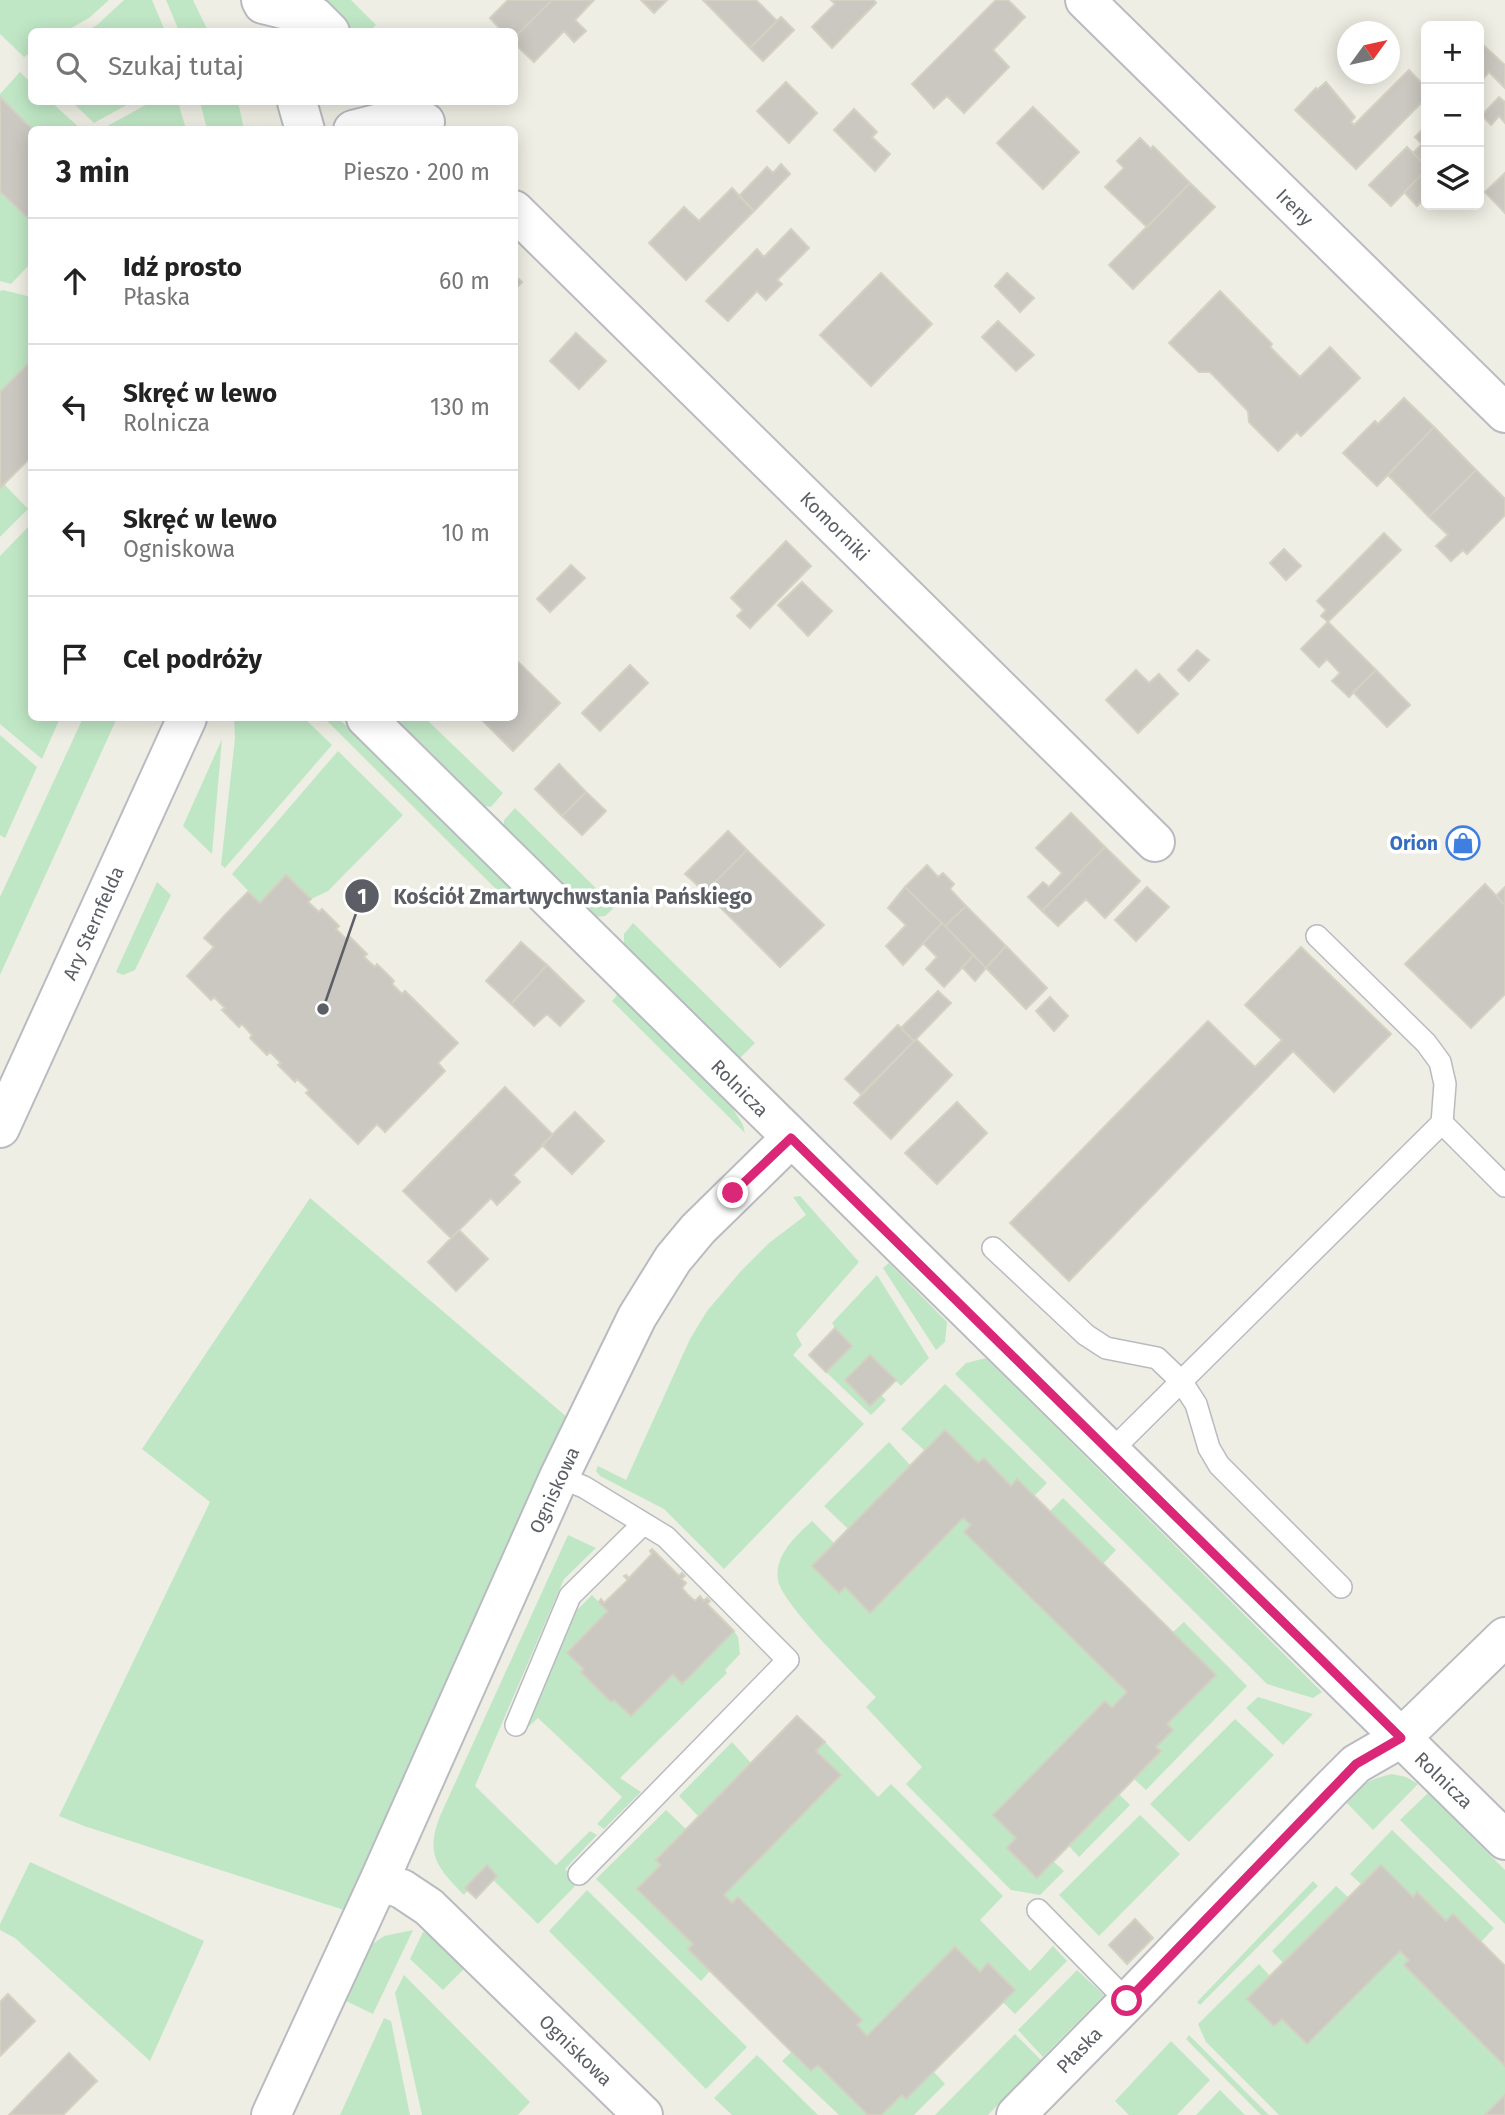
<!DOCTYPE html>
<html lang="pl">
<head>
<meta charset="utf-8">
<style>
	body { margin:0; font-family:"Fira Sans",sans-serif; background:#f2f2f2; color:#222 }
	.controls { position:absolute; right:21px; top:21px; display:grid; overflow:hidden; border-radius:10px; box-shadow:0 4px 18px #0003 }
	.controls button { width:63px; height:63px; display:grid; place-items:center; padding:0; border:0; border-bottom:2px solid #e0e0e0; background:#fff; color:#222; font:35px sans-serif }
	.compass { position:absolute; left:1337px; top:21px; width:63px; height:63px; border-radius:50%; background:#fff; box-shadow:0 4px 18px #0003; rotate:57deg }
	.stop { position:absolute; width:21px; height:21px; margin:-16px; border:5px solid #db2777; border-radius:50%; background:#fff }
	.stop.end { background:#db2777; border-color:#fff; box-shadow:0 2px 7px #0008 }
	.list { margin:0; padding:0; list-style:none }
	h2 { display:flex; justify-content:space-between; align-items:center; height:91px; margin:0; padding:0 28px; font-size:30px }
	h2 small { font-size:23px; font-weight:400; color:#767676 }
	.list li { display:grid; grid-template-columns:46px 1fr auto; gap:21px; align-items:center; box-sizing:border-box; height:126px; padding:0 28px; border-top:2px solid #e0e0e0 }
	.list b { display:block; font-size:26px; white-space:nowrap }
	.list p { margin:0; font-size:23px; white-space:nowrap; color:#767676 }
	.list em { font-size:23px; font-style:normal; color:#767676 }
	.icon { flex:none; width:38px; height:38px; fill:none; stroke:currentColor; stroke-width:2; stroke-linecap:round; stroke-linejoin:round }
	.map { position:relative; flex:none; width:1505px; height:2115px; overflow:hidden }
	.search { position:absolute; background:#fff; box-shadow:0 4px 18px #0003; left:28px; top:28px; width:490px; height:77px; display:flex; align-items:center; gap:18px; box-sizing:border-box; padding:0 24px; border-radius:10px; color:#767676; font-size:26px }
	.panel { position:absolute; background:#fff; box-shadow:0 4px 18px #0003; left:28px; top:126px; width:490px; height:595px; border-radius:10px }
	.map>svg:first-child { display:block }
</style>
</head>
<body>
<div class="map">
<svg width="1505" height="2115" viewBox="0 0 1505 2115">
	<rect width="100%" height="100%" fill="#efeee4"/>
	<path fill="#bfe7c5" d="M0,0H109L89,18L66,31L32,32L31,52L24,57L0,34Z
		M124,0H152L165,31H86L97,25Z
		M166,0H193L208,31H179Z
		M322,0H351L376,25L370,31H353Z
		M20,72L31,83L32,102H51L81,129H33L0,97V94Z
		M72,102H132L94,123Z
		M151,102H178L186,129H102Z
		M200,102H238L244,129H207Z
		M0,191L31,222V263L11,284L0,281Z
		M3,290L31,297L32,360L0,392V291Z
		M4,484L28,509L0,537V488Z
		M31,524L32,718H60L42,759L0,724V556Z
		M83,718H117L0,975V897Z
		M234,718H304L332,745L225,868L221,865L235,738Z
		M324,718H338L523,900L515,908Z
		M395,718H425L503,793L491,807L485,806Z
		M0,735L37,767L5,838L0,835Z
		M222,739L212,854L183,826Z
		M338,751L403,815L328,891L311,899L286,875L260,903L232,874Z
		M515,808L615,907L605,916L596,917L504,826V820Z
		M157,882L171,895L135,970L123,975L116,972Z
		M633,923L755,1043L740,1058L624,945V934Z
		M618,994L732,1107L743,1125L745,1133L612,1001Z
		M800,1196L859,1262L796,1334L802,1345L793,1355L864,1424L724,1569L664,1509L600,1476L596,1471L598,1466L626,1480L690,1339L707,1311L741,1271L769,1243L806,1215L793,1197Z
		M310,1198L568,1418L344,1910L84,1826L59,1816L210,1502L142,1449Z
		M889,1263L947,1322L945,1342L936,1350L883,1268Z
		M877,1275L929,1358L901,1386L870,1355L845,1379L870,1405L881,1395L886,1400L871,1415L826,1372L852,1346L835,1328L832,1323Z
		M986,1358L1322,1692L1313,1698L1267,1684L955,1374L966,1363Z
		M945,1384L1047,1483L1034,1496L1017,1479L1011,1486L984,1458L978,1463L925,1451L901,1429Z
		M889,1442L910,1465L848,1529L824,1506Z
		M1063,1498L1116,1550L1103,1564L1050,1511Z
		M963,1518L971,1525L965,1532L1127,1692L1112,1708L1104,1701L993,1815L1016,1838L1007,1849L1036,1877L1053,1861L1064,1871L1040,1895L1011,1890L906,1784L922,1767L866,1707L876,1697C856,1676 781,1603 778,1580C774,1555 796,1536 812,1521L834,1543L812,1566L839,1593L845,1587L870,1612Z
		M568,1535L596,1548L564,1579L475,1786L556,1865L590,1831L597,1835L565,1869L578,1883L538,1924L493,1880L497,1876L487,1866L465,1887L468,1890L464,1895C437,1867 425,1855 440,1816Z
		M592,1595L608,1611L567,1653L584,1669L582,1671L611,1702L673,1674L682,1683L734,1631L738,1637L740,1654L725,1670L727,1673L620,1778L641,1792L604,1829L597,1824L622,1797L538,1718L526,1729L577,1610Z
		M1184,1622L1247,1686L1146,1790L1134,1779L1161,1752L1156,1747L1173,1730L1167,1724L1215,1675L1173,1632Z
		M1258,1697L1313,1714L1283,1745L1246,1708Z
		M1235,1719L1274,1755L1189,1842L1150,1804Z
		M732,1742L751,1763L698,1816L679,1796Z
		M825,1742L878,1797L891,1784L1003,1896L980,1920L1030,1971L1053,1946L1067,1961L1015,2014L1003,2002L988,1963L980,1972L955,1947L867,2036L857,2025L861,2020L724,1895L841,1776L816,1751Z
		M1392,1774L1406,1777L1418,1784L1373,1830L1344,1800C1360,1785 1370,1779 1392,1774Z
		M1428,1793L1505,1870V1924L1400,1820Z
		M1119,1794L1130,1805L1079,1857L1068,1845Z
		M666,1810L686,1829L656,1859L661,1865L637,1889L693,1944L688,1949L710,1971L701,1981L596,1879Z
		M1140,1815L1180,1854L1099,1936L1059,1895Z
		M1392,1830L1494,1928L1481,1942L1453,1914L1446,1921L1418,1892L1413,1897L1381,1865L1361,1884L1350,1874Z
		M30,1862L204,1941L150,2061L15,1938L0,1930V1924Z
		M1313,1881L1318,1886L1200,2005L1197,2002Z
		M1336,1886L1348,1897L1283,1963L1272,1951Z
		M587,1890L747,2047L706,2089L549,1931Z
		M413,1930L373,2014L344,2000L371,1945L384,1936Z
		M423,1932L430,1933L465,1968L443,1990L410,1959Z
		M1400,1951L1505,2066V2095L1485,2115H1279L1206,2042L1198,2024L1259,1964L1270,1976L1247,1999L1274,2026L1282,2019L1307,2044Z
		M1077,1970L1104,1995L1043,2057L1018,2030Z
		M404,1975L530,2102L518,2115H422L395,1993Z
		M384,2018L391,2021L410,2115H340Z
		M1015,2034L1041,2060L988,2115H935Z
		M1189,2035L1269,2115H1261L1186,2039Z
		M1171,2041L1210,2080L1177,2115H1129L1115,2101Z
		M792,2051L811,2071L818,2065L868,2115H839L782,2061Z
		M757,2055L818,2115H732L714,2098Z
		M934,2072L945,2084L914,2115H881L902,2095L907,2099Z
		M1220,2090L1245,2115H1196Z"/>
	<path fill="#cac8c1" stroke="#d4d0c2" stroke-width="2" d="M508,0H552L514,38V32H503L490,18Z
		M552,0H594L575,20L586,31L574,42L564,31L534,62L514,43V38Z
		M641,0H667L654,13Z
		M703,0H756L777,21L750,48Z
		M831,0H874L876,3L832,48L812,27L835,4Z
		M996,0H1008L1025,17L993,50L1009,67L964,113L947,96L934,108L912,84Z
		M781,17L794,30L763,61L750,48Z
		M1481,43L1505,65V88L1489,72L1479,83V45Z
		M1409,70L1426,88V98L1356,169L1295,110L1316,88L1317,90L1326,82L1355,117L1351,122L1354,125Z
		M786,82L817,113L789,143L757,111Z
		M0,97L33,130H32V222L0,191Z
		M1499,97L1505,102V123L1499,116L1491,125L1482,115Z
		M1033,107L1079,152L1043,189L997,143Z
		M854,109L877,132L872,137L890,154L875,171L834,130Z
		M1426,126V166L1413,153L1422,144L1415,137Z
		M1140,138L1151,149L1153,146L1190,183L1147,227L1105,187L1124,168L1117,161Z
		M1407,147L1426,166V170L1391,206L1369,185Z
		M781,164L790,174L754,211L739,196L767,167L773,173Z
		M1426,170V197L1417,206L1404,192Z
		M1505,173V213L1485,192Z
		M1190,183L1215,207L1133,289L1109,265Z
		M732,188L754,211L686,280L649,243L684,207L699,221Z
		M791,229L809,248L777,280L782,284L766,300L757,291L728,321L706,301L757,249L764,257Z
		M881,273L932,324L871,386L820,335Z
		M1007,273L1034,298L1020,312L995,286Z
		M514,275L522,282L514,290Z
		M1220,291L1272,344L1270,347L1300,377L1330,347L1360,378L1301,436L1297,432L1278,451L1249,422L1248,411L1210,372H1199L1169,343Z
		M998,321L1034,355L1016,371L982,337Z
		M576,333L606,361L579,389L550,361Z
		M32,360V456L0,488V392Z
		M1404,398L1434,427L1377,486L1343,453L1375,421L1378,424Z
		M1434,427L1476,470L1429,517L1388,475Z
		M1476,470L1505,499V515L1467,554L1463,550L1451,561L1436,546L1448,535L1429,517Z
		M1384,533L1401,550L1328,622L1321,616L1326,610L1317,601Z
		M786,541L811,566L750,628L737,616L743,610L731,598Z
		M1284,549L1301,566L1286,580L1270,563Z
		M571,565L585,578L550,612L537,599Z
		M802,582L832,611L808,636L778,605Z
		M1328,622L1376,670L1349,697L1332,681L1340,673L1327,659L1319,667L1301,649Z
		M1197,650L1209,660L1189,681L1178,670Z
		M514,658L560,703L513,751L480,718H514Z
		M630,665L648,683L600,731L582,713Z
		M1136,670L1149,683L1159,674L1178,694L1138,733L1106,700Z
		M1376,670L1410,705L1387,727L1353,692Z
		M559,764L586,792L562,816L535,789Z
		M586,792L606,811L582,835L562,816Z
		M1071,813L1105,847L1042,911L1028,897L1043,882L1049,887L1062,873L1036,848Z
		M728,831L747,850L705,892L685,874Z
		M1105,847L1140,881L1105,918L1086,899L1058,926L1042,911Z
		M747,850L824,925L780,967L705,892Z
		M927,865L938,877L943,873L954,884L950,889L966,906L945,926L905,887Z
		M286,875L311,899L308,902L319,912L322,909L339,926L336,929L346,939L350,937L367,954L364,957L375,967L377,964L394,981L392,984L402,994L405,991L458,1043L438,1063L445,1071L385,1132L377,1124L358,1144L306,1093L309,1090L297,1079L295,1082L278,1065L281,1063L270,1052L267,1055L250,1038L252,1035L242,1024L239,1027L222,1010L225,1008L214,997L211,1000L187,976L214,947L204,938L226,914L248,892L260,903Z
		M1485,884L1505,905V994L1471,1028L1405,964Z
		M905,887L942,923L903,965L886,946L906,925L888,908Z
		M1147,887L1169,907L1136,941L1115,920Z
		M1505,887V905L1496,896Z
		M966,906L1006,946L986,968L945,926Z
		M942,923L974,955L944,987L926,969L937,957L923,943Z
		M521,942L547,965L511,1004L486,981Z
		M1006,946L1047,988L1026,1009L986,968Z
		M1301,947L1391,1034L1334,1092L1293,1051L1069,1281L1010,1223L1208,1021L1255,1067L1282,1040L1245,1005Z
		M974,955L986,968L975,981L962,967Z
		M547,965L584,1001L560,1026L547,1014L534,1026L511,1004Z
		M938,991L951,1003L914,1041L901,1028Z
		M1050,997L1068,1016L1054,1031L1036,1011Z
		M898,1025L914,1041L861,1094L845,1079Z
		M916,1039L952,1075L891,1139L854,1103Z
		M505,1087L553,1135L513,1175L520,1182L497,1205L491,1198L451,1238L403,1191Z
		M957,1102L987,1133L937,1184L905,1153Z
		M575,1112L604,1141L572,1174L542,1145Z
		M459,1230L488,1259L456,1291L428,1262Z
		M835,1328L852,1346L826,1372L809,1355Z
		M870,1355L896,1380L870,1406L845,1380Z
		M945,1430L978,1463L984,1458L1011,1486L1017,1479L1216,1675L1167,1724L1173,1730L1156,1747L1161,1751L1037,1878L1007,1848L1016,1838L993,1815L1105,1701L1112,1708L1127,1692L964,1532L971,1525L963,1518L870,1613L845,1587L839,1593L812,1566Z
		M652,1549L679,1576L682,1573L685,1576L681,1579L686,1583L682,1588L688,1595L695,1601L700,1596L704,1601L707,1598L710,1601L707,1604L734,1631L682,1684L673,1674L631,1716L614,1700L611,1702L581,1672L584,1669L567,1653L608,1611L599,1602L601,1599L604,1603L628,1580L624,1576L626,1575L629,1578L652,1554L650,1551Z
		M797,1716L825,1742L816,1751L841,1775L724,1895L732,1903L738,1897L862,2020L857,2025L867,2036L955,1947L980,1972L988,1963L1015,1990L906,2099L902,2095L881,2115H868L818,2065L811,2071L688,1949L693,1944L637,1889L661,1865L656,1860Z
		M487,1865L497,1876L476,1898L465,1888Z
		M1381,1865L1413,1897L1417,1892L1446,1921L1453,1914L1505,1966V2066L1404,1965L1409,1960L1400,1951L1307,2044L1282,2019L1274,2026L1247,1999Z
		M1135,1919L1153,1938L1127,1964L1109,1945Z
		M8,1994L35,2021L0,2056V2002Z
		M69,2053L97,2081L63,2115H9Z
		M1505,2095V2115H1485Z"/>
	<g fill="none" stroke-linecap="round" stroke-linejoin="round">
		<defs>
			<path id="service" d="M1442,1123L1505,1186
				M993,1248L1086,1335L1106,1348L1157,1358L1181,1381L1196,1404L1209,1448L1219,1465L1341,1587
				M1111,1451L1442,1123L1445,1084L1440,1062L1426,1043L1317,936
				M559,1477L584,1487L666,1537L788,1660L579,1874
				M516,1725L570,1596L643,1524
				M1038,1910L1127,2001"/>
			<path id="minor" d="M261,0L263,4L315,17L330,32
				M1085,0L1505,413
				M297,102L305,130
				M353,130L392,120L425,122
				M514,210L1155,842
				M366,718L1505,1840
				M0,1128L187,718
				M379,1881L402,1889L429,1907L643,2115
				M271,2115L379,1881L559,1477L637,1317L673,1259L698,1229L791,1138
				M1016,2115L1132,1997L1330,1790L1356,1764L1401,1738L1505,1637"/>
		</defs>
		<use href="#service" stroke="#b9bbc0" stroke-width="24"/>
		<use href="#minor" stroke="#b9bbc0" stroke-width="42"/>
		<use href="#service" stroke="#fff" stroke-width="21"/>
		<use href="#minor" stroke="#fff" stroke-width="38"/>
	</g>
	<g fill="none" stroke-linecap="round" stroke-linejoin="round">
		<path stroke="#db2777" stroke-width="9" d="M733,1193L791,1138L1401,1738L1356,1764L1127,2001"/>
	</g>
	<defs>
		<symbol id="shop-ring" viewBox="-11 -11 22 22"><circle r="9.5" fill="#fff" stroke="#3f7fe0" stroke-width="1.5"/><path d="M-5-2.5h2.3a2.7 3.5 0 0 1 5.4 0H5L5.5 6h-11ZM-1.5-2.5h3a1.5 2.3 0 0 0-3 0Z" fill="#3f7fe0"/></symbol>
	</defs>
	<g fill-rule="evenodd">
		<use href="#shop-ring" x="1444" y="824" width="38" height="38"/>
	</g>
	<g text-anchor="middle" stroke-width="7" stroke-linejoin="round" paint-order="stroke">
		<g font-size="19" fill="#5c5e65" stroke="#fff">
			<text transform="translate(1295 207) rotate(45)" y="7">Ireny</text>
			<text transform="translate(835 526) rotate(45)" y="7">Komorniki</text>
			<text transform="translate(93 923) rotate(-66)" y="7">Ary Sternfelda</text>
			<text transform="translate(740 1088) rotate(45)" y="7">Rolnicza</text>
			<text transform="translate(554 1490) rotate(-65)" y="7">Ogniskowa</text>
			<text transform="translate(1444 1780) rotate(44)" y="7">Rolnicza</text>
			<text transform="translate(576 2050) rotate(44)" y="7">Ogniskowa</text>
			<text transform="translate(1079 2050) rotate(-46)" y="7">Płaska</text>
		</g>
		<g font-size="19" font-weight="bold" fill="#366cbe" stroke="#fff" text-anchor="end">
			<text x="1438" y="850">Orion</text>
		</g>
	</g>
	<path fill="none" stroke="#5c5e65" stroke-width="2.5" d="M323 1009L362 896"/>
	<g fill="#5c5e65" stroke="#fff" stroke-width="2.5">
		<circle cx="323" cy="1009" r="7"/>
		<circle cx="362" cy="896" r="18"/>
	</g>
	<g font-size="21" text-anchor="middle" font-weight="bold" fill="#fff">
		<text x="362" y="904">1</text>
	</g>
	<g font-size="21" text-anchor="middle" font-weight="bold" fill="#5c5e65" stroke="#fff" stroke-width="7" stroke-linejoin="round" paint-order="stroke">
		<text x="573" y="904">Kościół Zmartwychwstania Pańskiego</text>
	</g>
</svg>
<div class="controls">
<button>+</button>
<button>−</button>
<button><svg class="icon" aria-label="layers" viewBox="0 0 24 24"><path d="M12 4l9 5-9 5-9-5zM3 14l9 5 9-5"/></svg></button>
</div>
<svg class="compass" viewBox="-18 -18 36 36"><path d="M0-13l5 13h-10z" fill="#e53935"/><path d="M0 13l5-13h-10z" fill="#767676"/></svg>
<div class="stop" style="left:1127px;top:2001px"></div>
<div class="stop end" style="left:733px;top:1193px"></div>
<div class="search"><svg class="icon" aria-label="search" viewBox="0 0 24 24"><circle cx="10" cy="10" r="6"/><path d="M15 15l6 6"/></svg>Szukaj tutaj</div>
<section class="panel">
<h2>3 min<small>Pieszo · 200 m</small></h2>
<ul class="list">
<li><svg class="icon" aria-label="ahead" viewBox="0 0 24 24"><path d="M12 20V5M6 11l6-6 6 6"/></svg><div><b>Idź prosto</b><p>Płaska</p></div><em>60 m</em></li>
<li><svg class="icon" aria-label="left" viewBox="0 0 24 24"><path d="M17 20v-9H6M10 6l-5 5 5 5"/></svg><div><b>Skręć w lewo</b><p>Rolnicza</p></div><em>130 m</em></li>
<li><svg class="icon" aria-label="left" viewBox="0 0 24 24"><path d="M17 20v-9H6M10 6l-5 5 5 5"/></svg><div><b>Skręć w lewo</b><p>Ogniskowa</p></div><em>10 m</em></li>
<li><svg class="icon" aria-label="arrive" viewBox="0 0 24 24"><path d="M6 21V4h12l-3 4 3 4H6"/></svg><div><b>Cel podróży</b></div></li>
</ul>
</section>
</div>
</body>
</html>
